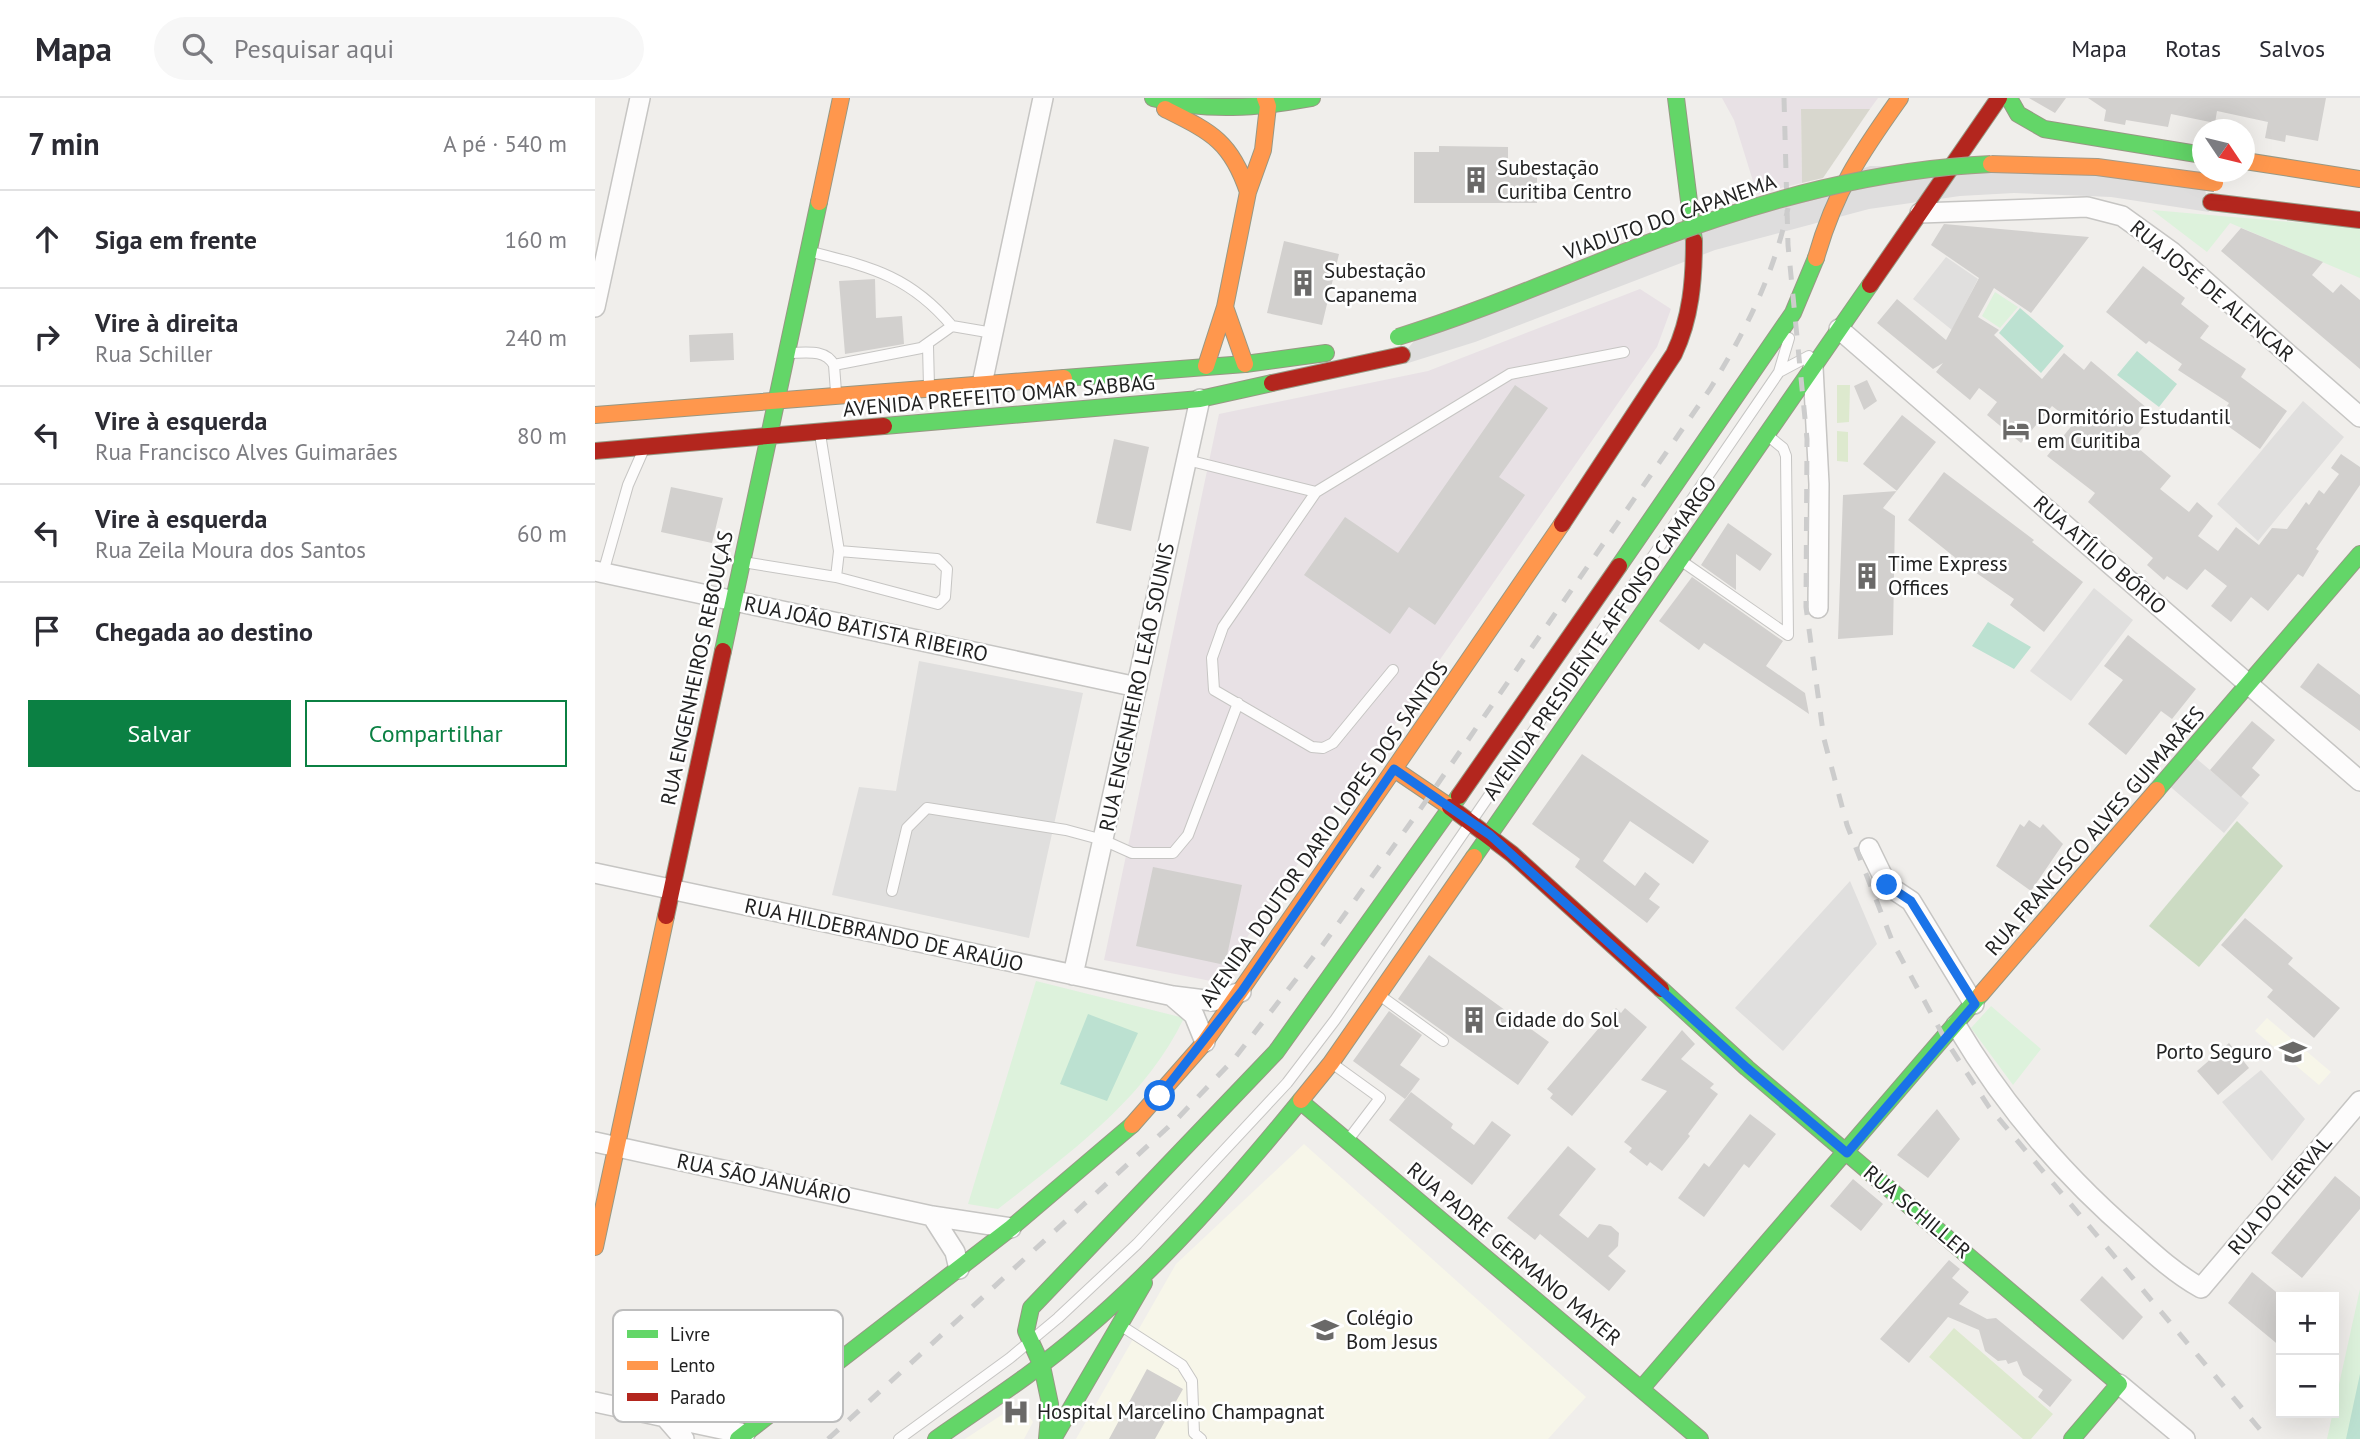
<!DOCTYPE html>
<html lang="pt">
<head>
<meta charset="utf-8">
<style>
	body { margin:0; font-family:"PT Sans",sans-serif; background:#f7f7f7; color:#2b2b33 }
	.controls { position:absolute; right:21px; bottom:21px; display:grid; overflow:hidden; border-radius:0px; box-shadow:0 7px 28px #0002 }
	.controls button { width:63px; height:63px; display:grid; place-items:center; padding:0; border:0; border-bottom:2px solid #e1e1e2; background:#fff; color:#2b2b33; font:35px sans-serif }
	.compass { position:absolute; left:1597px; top:21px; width:63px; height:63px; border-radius:50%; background:#fff; box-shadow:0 7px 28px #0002; rotate:125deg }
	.stop { position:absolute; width:21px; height:21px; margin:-16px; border:5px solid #1a73e8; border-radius:50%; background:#fff }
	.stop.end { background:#1a73e8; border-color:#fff; box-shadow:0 2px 7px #0008 }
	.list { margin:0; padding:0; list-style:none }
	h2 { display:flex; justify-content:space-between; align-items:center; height:91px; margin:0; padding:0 28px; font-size:30px }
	h2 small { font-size:23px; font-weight:400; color:#7c7c81 }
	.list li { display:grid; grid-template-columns:46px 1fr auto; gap:21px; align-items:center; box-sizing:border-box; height:98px; padding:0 28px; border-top:2px solid #e1e1e2 }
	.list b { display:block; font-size:26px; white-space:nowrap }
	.list p { margin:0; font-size:23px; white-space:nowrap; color:#7c7c81 }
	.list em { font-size:23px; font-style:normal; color:#7c7c81 }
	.actions { display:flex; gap:14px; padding:21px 28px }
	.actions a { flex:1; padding:16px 0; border:2px solid #0b8043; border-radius:0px; text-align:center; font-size:24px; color:#0b8043 }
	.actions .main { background:#0b8043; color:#fff }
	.icon { flex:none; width:38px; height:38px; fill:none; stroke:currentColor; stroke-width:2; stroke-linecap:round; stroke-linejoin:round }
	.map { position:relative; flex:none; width:1765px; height:1341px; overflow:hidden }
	header { display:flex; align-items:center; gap:42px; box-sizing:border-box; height:98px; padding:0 35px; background:#fff; border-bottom:2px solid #e1e1e2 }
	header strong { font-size:33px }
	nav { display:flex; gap:38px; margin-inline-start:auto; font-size:24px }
	.search { width:490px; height:63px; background:#f7f7f7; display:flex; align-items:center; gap:18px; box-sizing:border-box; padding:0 24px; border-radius:38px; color:#7c7c81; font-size:26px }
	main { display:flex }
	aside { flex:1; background:#fff }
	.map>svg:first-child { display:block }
</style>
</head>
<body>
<header>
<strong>Mapa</strong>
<div class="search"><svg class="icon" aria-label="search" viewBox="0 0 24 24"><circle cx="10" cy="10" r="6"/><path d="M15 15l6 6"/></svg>Pesquisar aqui</div>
<nav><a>Mapa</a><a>Rotas</a><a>Salvos</a></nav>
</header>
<main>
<aside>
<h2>7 min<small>A pé · 540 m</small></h2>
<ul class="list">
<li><svg class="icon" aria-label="ahead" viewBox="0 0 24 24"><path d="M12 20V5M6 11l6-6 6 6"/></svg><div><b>Siga em frente</b></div><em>160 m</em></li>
<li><svg class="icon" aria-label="right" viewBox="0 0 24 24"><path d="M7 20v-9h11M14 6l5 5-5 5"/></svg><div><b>Vire à direita</b><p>Rua Schiller</p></div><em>240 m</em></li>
<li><svg class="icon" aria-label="left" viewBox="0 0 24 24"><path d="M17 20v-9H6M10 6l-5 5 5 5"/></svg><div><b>Vire à esquerda</b><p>Rua Francisco Alves Guimarães</p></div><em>80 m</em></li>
<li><svg class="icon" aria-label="left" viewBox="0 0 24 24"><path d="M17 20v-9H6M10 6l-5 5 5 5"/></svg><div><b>Vire à esquerda</b><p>Rua Zeila Moura dos Santos</p></div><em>60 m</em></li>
<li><svg class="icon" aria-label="arrive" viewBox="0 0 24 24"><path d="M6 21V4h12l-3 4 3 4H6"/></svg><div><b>Chegada ao destino</b></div></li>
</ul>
<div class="actions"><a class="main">Salvar</a><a>Compartilhar</a></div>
</aside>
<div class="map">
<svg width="1765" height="1341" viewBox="0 0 1765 1341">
	<rect width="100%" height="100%" fill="#f0eeeb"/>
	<path fill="#e8e1e5" d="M1127,0H1283L1275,11H1206L1207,85L1162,96L1139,22Z
		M1045,191L1076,211L1062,249L621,884L509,862L624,316L833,273Z"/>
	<path fill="#f7f6e9" d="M1672,920L1736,974L1724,987L1660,933Z
		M709,1046L991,1299L953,1341H481L581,1166Z
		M425,1305L438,1324L429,1341H370Z"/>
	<path fill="#d8d7ce" d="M1206,11H1275L1228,80L1207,85Z"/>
	<path fill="#dde9ce" d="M1242,287H1255L1254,324L1242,325Z
		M1242,333L1253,334V364L1242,363Z
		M1359,1230L1458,1316L1436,1341H1428L1334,1259Z"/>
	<path fill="#ccdbc3" d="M1642,723L1688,768L1604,869L1554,828Z"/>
	<path fill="#ddf2dc" d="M1557,112L1765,130V180L1635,125L1612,154Z
		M1400,194L1423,209L1405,230L1387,218Z
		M441,883L589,920C550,1002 473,1056 403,1111L373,1106Z
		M1396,908L1446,951L1418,987L1376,930Z
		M1765,1191V1341H1732Z"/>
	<path fill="#bce1d1" d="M1425,210L1469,248L1446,275L1404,235Z
		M1542,253L1582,286L1564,309L1522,277Z
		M1393,524L1436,549L1419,571L1377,548Z
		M493,916L543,935L512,1003L465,986Z
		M1765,1276V1341H1751Z"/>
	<path fill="#e0dfde" d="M1351,159L1383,181L1357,232L1318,201Z
		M1708,303L1749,339L1663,443L1622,406Z
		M1499,490L1538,522L1476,603L1435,573Z
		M324,563L488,595L434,840L237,797L264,689L301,693Z
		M1596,656L1654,705L1629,735L1571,685Z
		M1255,783L1282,846L1188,953L1140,910Z
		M1666,972L1710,1021L1677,1063L1627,1004Z"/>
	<path fill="#dedddd" d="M1275,68L1607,73L1614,114L1516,99L1419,95L1365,98L1274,111L1120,152L880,244L810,266L807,257L842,217Z"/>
	<path fill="#d2d0ce" d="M1434,0H1471L1460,15Z
		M1493,0H1731L1723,43L1691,37L1690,44L1670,40L1673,24L1622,13L1620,25L1576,16L1573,29L1531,22L1530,27L1509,23L1511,12Z
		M844,48L913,49V75H942V105H819V54H844Z
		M1349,126L1494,139L1436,215L1399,190L1383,219L1404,232L1399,237L1447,281L1469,255L1489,272L1496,263L1559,316L1536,344L1576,378L1565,391L1594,414L1602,404L1618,418L1603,438L1623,453L1641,429L1664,447L1677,430L1692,431L1711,404L1714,407L1724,392L1729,396L1744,376L1736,370L1746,356L1765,369V387L1721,451L1724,453L1708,479L1703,476L1673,513L1656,499L1636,524L1616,508L1632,488L1610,471L1592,492L1572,478L1569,482L1552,467L1558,460L1493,404L1500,395L1452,358L1479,325L1457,308L1426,345L1392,317L1402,304L1384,290L1375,302L1341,274L1348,265L1338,271L1282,225L1302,201L1351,242L1384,180L1336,147Z
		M1646,130L1728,164L1717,177L1738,195L1746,186L1765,202V271L1626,153Z
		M689,143L744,156L727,227L672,215Z
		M1548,168L1590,200L1586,206L1614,228L1605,240L1651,271L1646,279L1692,313L1665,351L1623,321L1634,305L1583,272L1587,266L1554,243L1551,246L1511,214Z
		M280,181L281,220L307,218L309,246L250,256L244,183Z
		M138,235L139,262L95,264L94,237Z
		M1272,282L1282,303L1269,312L1259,288Z
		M920,287L953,310L904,379L930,397L840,527L814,509L795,536L709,477L750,419L803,455Z
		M1307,317L1341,344L1288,410L1300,418L1298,537L1243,541L1248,397L1302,393L1268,366Z
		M519,341L554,349L536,433L501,425Z
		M1349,374L1439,442L1437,444L1488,484L1449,534L1415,507L1419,501L1367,465L1313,422Z
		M76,389L128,400L117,445L66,434Z
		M1133,425L1177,456L1165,473L1141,456V492L1106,467Z
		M1097,479L1188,543L1171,568L1210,595L1214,616L1109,545L1104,552L1064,523Z
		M1533,537L1601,591L1577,621L1566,613L1531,657L1493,626L1528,582L1509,568Z
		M1723,565L1765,597V633L1705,589Z
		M1657,623L1680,642L1657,670L1665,677L1646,699L1615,672Z
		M987,656L1114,743L1098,766L1035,723L1008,763L1040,788L1050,774L1065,786L1054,801L1065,809L1052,825L980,769L985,761L937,726Z
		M1434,722L1445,730L1448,726L1468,746L1436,793L1401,768L1425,726L1429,729Z
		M558,769L647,787L630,867L541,848Z
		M1650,820L1698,860L1693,866L1745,910L1719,940L1672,899L1678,892L1626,847Z
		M834,857L954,944L923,987L803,901Z
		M1021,910L1026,915L1030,910L1052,929L977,1018L955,1000L958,996L952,991Z
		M794,913L827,937L805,967L825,981L810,1001L758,963Z
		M1087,932L1100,946L1086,961L1119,986L1115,990L1123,996L1093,1036L1095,1038L1067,1073L1055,1064L1052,1068L1034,1054L1037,1050L1029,1044L1072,993L1046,982Z
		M1634,945L1654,970L1623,997L1602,973Z
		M816,994L858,1026L856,1030L879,1047L897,1023L916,1037L877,1087L794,1022Z
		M1342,1011L1365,1041L1333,1080L1302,1057Z
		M1155,1016L1181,1036L1154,1070L1149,1066L1109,1119L1083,1100L1109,1065L1114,1069Z
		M973,1048L1001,1071L964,1117L993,1140L1004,1126L1016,1128L1024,1135L1023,1148L1013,1158L1031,1173L1014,1193L945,1136L940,1142L912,1120Z
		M1740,1078L1765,1099V1111L1707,1180L1676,1155Z
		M1258,1081L1288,1106L1266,1133L1235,1108Z
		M1354,1162L1365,1171L1357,1180L1374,1194L1364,1206L1392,1221L1401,1220L1477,1282L1455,1309L1443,1299L1448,1292L1428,1277L1422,1263L1413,1266L1411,1262L1403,1263L1390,1253L1384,1232L1353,1219L1314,1265L1285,1241Z
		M1657,1174L1686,1198V1249L1633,1205Z
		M1507,1178L1548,1219L1528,1242L1485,1202Z
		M552,1271L588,1291L560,1341H514Z"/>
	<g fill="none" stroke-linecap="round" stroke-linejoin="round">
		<defs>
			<path id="lane" d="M213,153C275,169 314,177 357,228
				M333,248L334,289
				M192,255C209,255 230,250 239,267L326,250L357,228L398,235
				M239,267L241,294
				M1184,274L1214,258
				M225,336L244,453L241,479L343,506L350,499L352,471L342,461L244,453
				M592,362L721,394L915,276L1029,254
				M721,394L628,529L617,560L619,592L717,649L728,650L738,645L798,572
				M148,464L241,479
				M1088,464L1193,537L1191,358L1188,350L1172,337
				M8,475L33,387L48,353
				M297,793L312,730L332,710L471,732L508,742L537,755H578L593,737L643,605
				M787,899L848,943
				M738,966L785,1000L753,1042
				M525,1227L587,1267L597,1283L599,1335L606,1341
				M304,1341L415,1260L463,1220L542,1146L692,985L740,922L889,705L1184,274L1194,240"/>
			<path id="street" d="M1325,115L1492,109L1527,118L1577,154L1765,319
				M0,209L45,0
				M1244,231L1765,683
				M1218,269L1224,386L1223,510
				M387,286L448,0
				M0,473L542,589
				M1274,750L1292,787L1316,803L1379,906
				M0,775L578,898L618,903L646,894
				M478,877L605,301
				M578,899L599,917L610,944
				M1361,927C1409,1008 1467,1076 1539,1138C1560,1157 1581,1176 1606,1190L1765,1003
				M0,1044L337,1118L416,1130
				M337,1118L360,1154L364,1171
				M1524,1286L1590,1341
				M0,1304L150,1336
				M70,1319L89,1341"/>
			<path id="fast" d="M558,0C612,14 663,10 717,0
				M1081,0L1099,143
				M1414,0L1423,16L1449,31L1608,57
				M469,280L650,266L731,255
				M289,328L605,301L677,285
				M1024,468L1198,215L1221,160
				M128,553L224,104
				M1562,692L1765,456
				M879,759L1275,187
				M1066,891L1152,970L1524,1286L1477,1341
				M705,1003L1105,1341
				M447,1268L455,1306L452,1341
				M447,1268L431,1233L436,1210L681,954L864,698
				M1046,1291L1386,896
				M143,1341L416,1130L537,1027
				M341,1341C391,1306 441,1274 487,1234C568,1165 639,1084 706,1002
				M458,1341L549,1185"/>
			<path id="slow" d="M570,11C616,34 636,43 653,94
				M1650,63L1765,81
				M224,104L246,0
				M1221,160C1240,93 1265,56 1305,0
				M630,209L650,266
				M611,268L630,209L653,94L668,52L673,8L670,0
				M0,317L469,280
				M799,671L967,426
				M1386,896L1562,692
				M706,1002L736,965L879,759
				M537,1027L610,944L799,671L855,709
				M0,1149L71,818"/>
			<path id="jam" d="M1616,104L1765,122
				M1275,187L1404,0
				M677,285L807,257
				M0,353L289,328
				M967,426L1079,256C1096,220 1099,182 1099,143
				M864,698L1024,468
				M855,709L917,756L1066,891
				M71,818L128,553"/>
		</defs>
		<use href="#lane" stroke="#c6c5c3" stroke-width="12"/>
		<use href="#street" stroke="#c6c5c3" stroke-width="22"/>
		<use href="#fast" stroke="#979884" stroke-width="18"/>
		<use href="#slow" stroke="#979884" stroke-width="18"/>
		<use href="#jam" stroke="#979884" stroke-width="18"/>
		<use href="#lane" stroke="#fdfcfc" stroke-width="10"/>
		<use href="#street" stroke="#fdfcfc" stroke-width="19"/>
		<use href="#fast" stroke="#63d668" stroke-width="16"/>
		<use href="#slow" stroke="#ff974d" stroke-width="16"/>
		<use href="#jam" stroke="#b3261e" stroke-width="16"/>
		<path stroke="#ccc" stroke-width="5" stroke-dasharray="14 14" stroke-linecap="butt" d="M1189,0L1193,147L1212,341L1211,509L1229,641L1252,727L1298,845L1350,941L1394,1009L1673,1341
			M233,1341L582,1021L639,961L727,848L824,713L1115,291C1150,234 1179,177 1193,110"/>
		<defs>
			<path id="fast-bridge" d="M803,239C891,212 975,174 1061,142C1169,102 1281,71 1396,66"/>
			<path id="slow-bridge" d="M1396,66L1502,69L1620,85"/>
		</defs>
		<use href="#fast-bridge" stroke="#a49b89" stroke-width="18" stroke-linecap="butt"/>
		<use href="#slow-bridge" stroke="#a49b89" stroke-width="18" stroke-linecap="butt"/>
		<use href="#fast-bridge" stroke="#63d668" stroke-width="16"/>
		<use href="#slow-bridge" stroke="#ff974d" stroke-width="16"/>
	</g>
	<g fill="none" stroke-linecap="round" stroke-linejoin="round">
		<path stroke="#1a73e8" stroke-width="9" d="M565,998L647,893L799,671L895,737L1152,970L1252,1055L1380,906L1316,803L1292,787"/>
	</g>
	<defs>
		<symbol id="building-bare" viewBox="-9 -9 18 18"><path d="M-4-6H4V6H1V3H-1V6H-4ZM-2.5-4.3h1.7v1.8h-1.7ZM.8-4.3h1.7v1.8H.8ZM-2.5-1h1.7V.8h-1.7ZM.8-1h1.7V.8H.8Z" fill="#6a6968" stroke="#fff" stroke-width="2.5" paint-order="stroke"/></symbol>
		<symbol id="hotel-bare" viewBox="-9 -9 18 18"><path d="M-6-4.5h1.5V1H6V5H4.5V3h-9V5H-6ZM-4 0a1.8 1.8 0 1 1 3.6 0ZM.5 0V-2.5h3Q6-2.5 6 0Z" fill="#6a6968" stroke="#fff" stroke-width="2.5" paint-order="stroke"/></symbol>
		<symbol id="school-bare" viewBox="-9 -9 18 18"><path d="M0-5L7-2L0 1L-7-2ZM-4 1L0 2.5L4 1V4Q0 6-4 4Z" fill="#6a6968" stroke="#fff" stroke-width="2.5" paint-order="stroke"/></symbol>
		<symbol id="hospital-bare" viewBox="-9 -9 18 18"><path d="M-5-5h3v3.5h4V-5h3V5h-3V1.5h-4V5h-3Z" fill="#6a6968" stroke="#fff" stroke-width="2.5" paint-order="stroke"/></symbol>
	</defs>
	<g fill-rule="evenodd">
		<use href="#building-bare" x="862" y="63" width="38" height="38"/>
		<use href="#building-bare" x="689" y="166" width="38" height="38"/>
		<use href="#hotel-bare" x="1402" y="312" width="38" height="38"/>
		<use href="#building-bare" x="1253" y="459" width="38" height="38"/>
		<use href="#building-bare" x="860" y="903" width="38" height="38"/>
		<use href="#school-bare" x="1679" y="935" width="38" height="38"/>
		<use href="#school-bare" x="711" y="1213" width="38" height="38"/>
		<use href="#hospital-bare" x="402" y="1295" width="38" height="38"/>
	</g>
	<g text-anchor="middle" stroke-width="5" stroke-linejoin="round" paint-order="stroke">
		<g font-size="21" fill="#222" stroke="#fff" text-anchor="start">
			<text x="902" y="77">Subestação<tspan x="902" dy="24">Curitiba Centro</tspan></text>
			<text x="729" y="180">Subestação<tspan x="729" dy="24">Capanema</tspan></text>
			<text x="1442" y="326">Dormitório Estudantil<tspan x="1442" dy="24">em Curitiba</tspan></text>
			<text x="1293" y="473">Time Express<tspan x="1293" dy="24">Offices</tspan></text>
			<text x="900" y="929">Cidade do Sol</text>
			<text x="1677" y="961" text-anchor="end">Porto Seguro</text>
			<text x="751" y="1227">Colégio<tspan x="751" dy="24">Bom Jesus</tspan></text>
			<text x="442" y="1321">Hospital Marcelino Champagnat</text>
		</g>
		<g font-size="21" fill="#222" stroke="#fff">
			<text transform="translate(1075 119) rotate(-19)" y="7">VIADUTO DO CAPANEMA</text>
			<text transform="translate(1617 193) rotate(40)" y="7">RUA JOSÉ DE ALENCAR</text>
			<text transform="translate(404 298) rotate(-5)" y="7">AVENIDA PREFEITO OMAR SABBAG</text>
			<text transform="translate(1505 457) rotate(41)" y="7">RUA ATÍLIO BÓRIO</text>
			<text transform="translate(271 531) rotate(12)" y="7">RUA JOÃO BATISTA RIBEIRO</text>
			<text transform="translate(1005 540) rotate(-55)" y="7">AVENIDA PRESIDENTE AFFONSO CAMARGO</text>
			<text transform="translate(102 570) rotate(-78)" y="7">RUA ENGENHEIROS REBOUÇAS</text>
			<text transform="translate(542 589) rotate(-78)" y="7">RUA ENGENHEIRO LEÃO SOUNIS</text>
			<text transform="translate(1500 733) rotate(-49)" y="7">RUA FRANCISCO ALVES GUIMARÃES</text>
			<text transform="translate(729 736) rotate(-55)" y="7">AVENIDA DOUTOR DARIO LOPES DOS SANTOS</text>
			<text transform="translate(289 837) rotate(12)" y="7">RUA HILDEBRANDO DE ARAÚJO</text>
			<text transform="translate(169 1081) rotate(12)" y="7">RUA SÃO JANUÁRIO</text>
			<text transform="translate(1685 1097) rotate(-50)" y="7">RUA DO HERVAL</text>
			<text transform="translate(1322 1114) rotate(40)" y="7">RUA SCHILLER</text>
			<text transform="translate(919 1156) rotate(40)" y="7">RUA PADRE GERMANO MAYER</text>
		</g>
	</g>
	<rect x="18" y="1212" width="230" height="112" rx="10" fill="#fff" stroke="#bdbdbd" stroke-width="2"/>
	<rect x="32" y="1232" width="31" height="8" fill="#63d668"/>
	<rect x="32" y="1263" width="31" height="9" fill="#ff974d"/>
	<rect x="32" y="1295" width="31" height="8" fill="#b3261e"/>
	<g font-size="19" fill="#222">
		<text x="75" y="1243">Livre</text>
		<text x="75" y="1274">Lento</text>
		<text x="75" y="1306">Parado</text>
	</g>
</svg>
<div class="controls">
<button>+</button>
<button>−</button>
</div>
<svg class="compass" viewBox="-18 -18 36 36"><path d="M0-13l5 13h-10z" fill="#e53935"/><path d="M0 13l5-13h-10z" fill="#7c7c81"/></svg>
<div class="stop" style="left:565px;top:998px"></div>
<div class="stop end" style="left:1292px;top:787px"></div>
</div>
</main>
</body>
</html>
